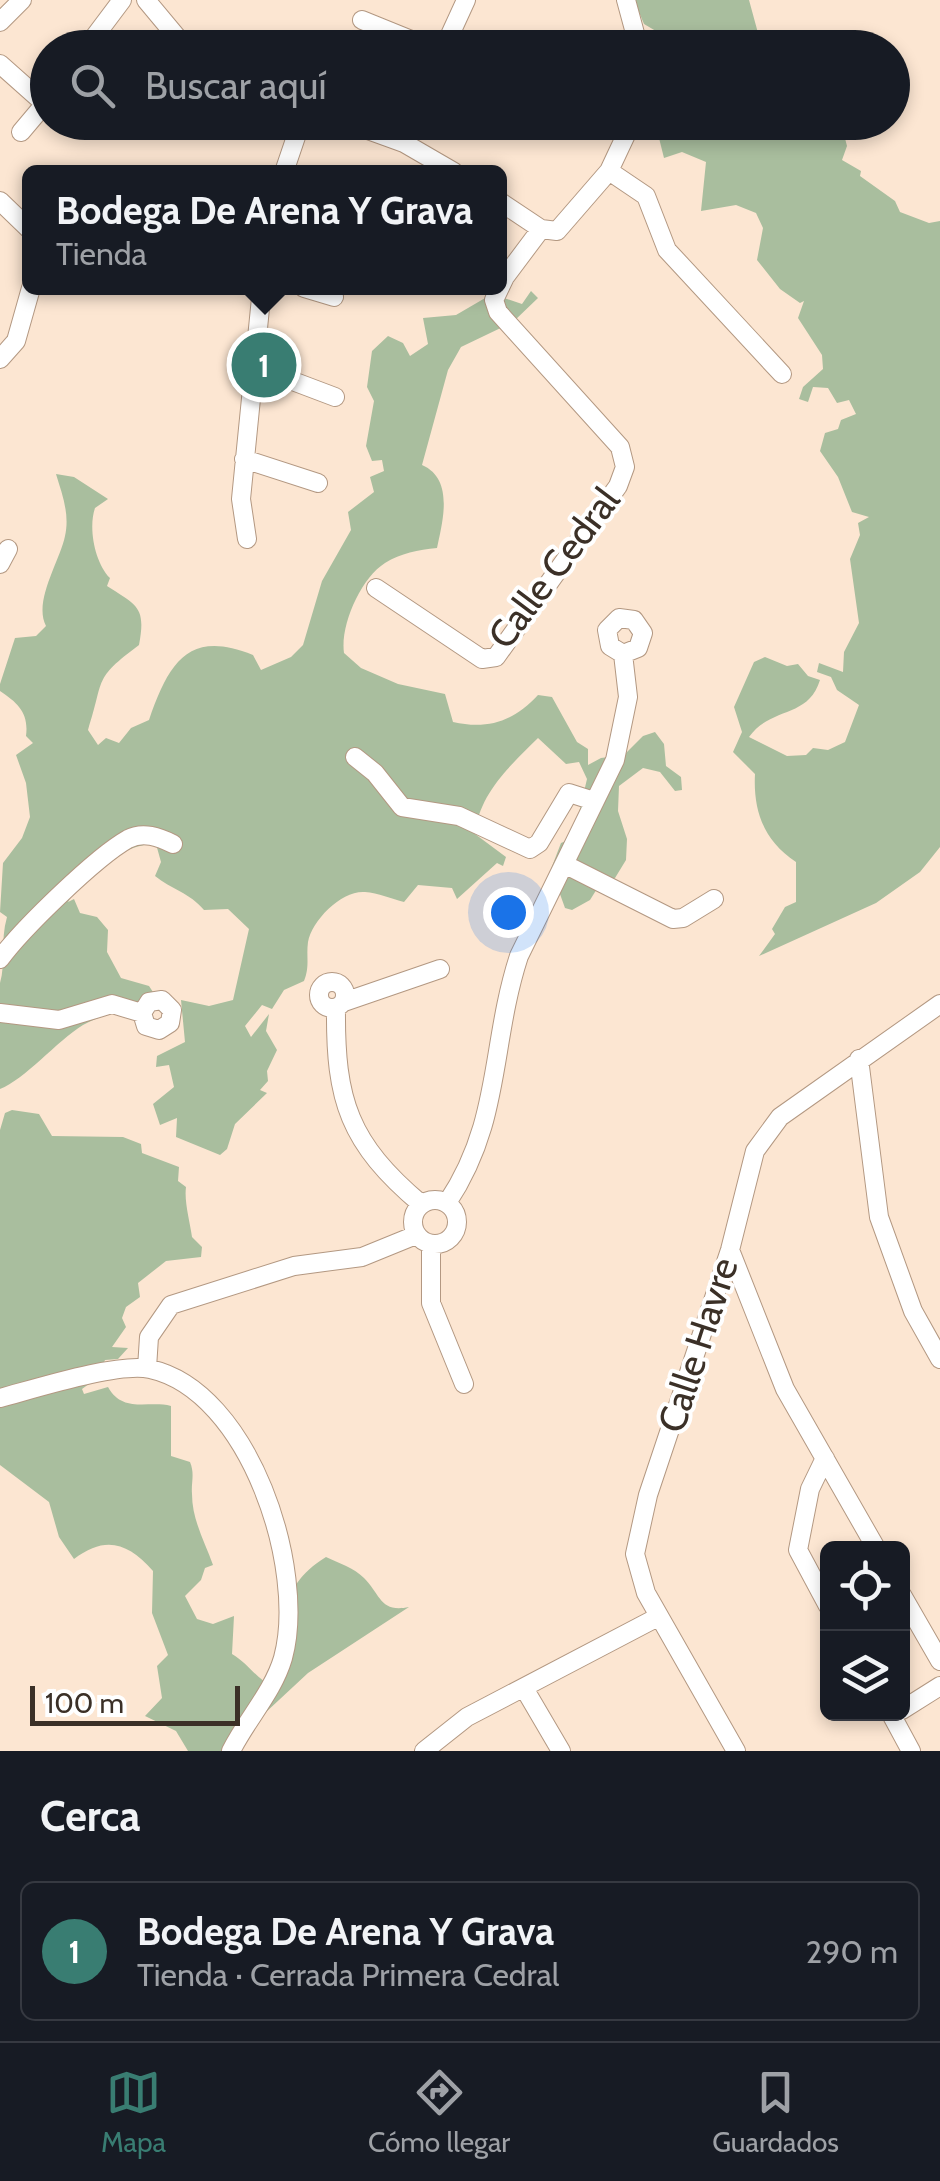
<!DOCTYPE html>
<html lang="es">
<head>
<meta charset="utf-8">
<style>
	body { margin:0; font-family:Cabin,sans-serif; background:#20242c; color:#f1f3f6 }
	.controls { position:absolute; right:30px; bottom:30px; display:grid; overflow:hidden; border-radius:15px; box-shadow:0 5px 15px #0003 }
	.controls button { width:90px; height:90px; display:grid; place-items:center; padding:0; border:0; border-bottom:2px solid #363941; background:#171b24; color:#f1f3f6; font:50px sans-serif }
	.scale { position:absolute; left:30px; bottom:25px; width:210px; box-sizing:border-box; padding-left:10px; border:5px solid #3b3027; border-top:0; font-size:28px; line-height:35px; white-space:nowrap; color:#3b3027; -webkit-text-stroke:8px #fff; paint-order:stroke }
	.you { position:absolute; left:508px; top:912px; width:35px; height:35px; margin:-25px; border:8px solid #fff; border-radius:50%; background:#1a73e8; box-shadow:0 0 0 15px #1a73e833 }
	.badge { display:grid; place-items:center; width:65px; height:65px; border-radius:50%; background:#397d72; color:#fff; font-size:32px; font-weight:700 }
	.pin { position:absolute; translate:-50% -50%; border:5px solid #fff; box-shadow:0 2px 10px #0006 }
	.popup { position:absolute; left:22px; top:165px; width:485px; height:130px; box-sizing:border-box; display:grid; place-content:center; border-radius:15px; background:#171b24; filter:drop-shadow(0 2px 8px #0005); font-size:32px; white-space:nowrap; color:#9ea1a6 }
	.popup b { font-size:38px; color:#f1f3f6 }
	.popup::after { content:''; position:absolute; left:50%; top:100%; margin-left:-20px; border:20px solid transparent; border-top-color:#171b24 }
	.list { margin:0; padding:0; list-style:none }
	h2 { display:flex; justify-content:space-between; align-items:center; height:130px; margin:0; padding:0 40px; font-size:42px }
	h2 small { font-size:32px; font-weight:400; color:#9ea1a6 }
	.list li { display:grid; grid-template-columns:65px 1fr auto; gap:30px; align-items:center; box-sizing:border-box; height:140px; margin:0 20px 20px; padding:0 20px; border:2px solid #363941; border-radius:15px }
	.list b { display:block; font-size:38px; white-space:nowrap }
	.list p { margin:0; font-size:32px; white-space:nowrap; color:#9ea1a6 }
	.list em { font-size:32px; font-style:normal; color:#9ea1a6 }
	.icon { flex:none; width:55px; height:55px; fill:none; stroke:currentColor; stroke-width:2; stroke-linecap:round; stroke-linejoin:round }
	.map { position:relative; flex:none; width:940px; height:1751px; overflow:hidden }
	.search { position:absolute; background:#171b24; box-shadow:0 5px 15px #0003; left:30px; right:30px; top:30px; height:110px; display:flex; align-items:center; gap:25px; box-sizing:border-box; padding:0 35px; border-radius:55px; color:#9ea1a6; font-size:38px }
	.sheet { height:290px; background:#171b24 }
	nav { display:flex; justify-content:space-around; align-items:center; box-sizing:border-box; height:140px; border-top:2px solid #363941; background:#171b24; font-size:28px; color:#9ea1a6 }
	nav a { display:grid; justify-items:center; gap:5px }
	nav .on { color:#397d72 }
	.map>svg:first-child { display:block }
</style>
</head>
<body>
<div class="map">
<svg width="940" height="1751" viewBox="0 0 940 1751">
	<rect width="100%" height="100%" fill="#fce6d2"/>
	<path fill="#a9be9e" d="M634,0H749L758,33L767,47H670L666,37L644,24Z
		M663,123H841L847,146L842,160L861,171L860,176L895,201L900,212L929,223L940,221V847L920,872L876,903L759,956L775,934L772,929L785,907L796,902V862C764,841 753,811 755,774L733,752L742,732L734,707L754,662L765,657L787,666L798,664L808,676L820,680C808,719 771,706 749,737L787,756L806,755L813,748L828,750L845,742L859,705L837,690L831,677L817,672L819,663L843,672L844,652L859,623L850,559L860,535L858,523L869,517L852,512L838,477L820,451L825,433L838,429L841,420L856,414L849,400L837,403L828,388L813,387L808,402L799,399L803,387L823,369L822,355L798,318L804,301L800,303L780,289L757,260L763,228L756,213L736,205L701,211L706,162L682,152L664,158L659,138Z
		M531,291L538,298L513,322L461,347L448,370L422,465C454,479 443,520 437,548C418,550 401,553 385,563C361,578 340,625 344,653L361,668L398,684L445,694L453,722C488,730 514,721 538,695L552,697L577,742L588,749V765L601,758L624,755L643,736L655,732L664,744L666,766L681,777L682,790L675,791L660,772L643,768L619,786L618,811L627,839L626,860L615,878L600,884L590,900L572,910L565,908L551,869L561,843L573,838L587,779L579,762L566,764L538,738C511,765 479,793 475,834L506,857L503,866L497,863L457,899L452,888L418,885L404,902C392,899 378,893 365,892C342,890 312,920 308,942C306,957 310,966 304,981L284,990L272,1009L262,1005L245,1026L251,1037L269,1014L266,1031L277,1050L267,1071L268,1081L260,1090L267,1093L235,1124L227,1149L220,1155L176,1137L177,1118L160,1125L153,1104L174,1087L169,1065L156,1067L157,1056L185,1042L181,1000L209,1006L233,1000L249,929L228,909L204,910C190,893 171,889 155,876L161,862L156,844C122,844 86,873 68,902L74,899L80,913L97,917L108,930L107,952L121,978L149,986L155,995C133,1013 108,1011 83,1025C57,1041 24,1080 0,1089V983C6,963 0,941 7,917L0,912L3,863L22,838L30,817L26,783L16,755L33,743L26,736C29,713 18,703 0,691V684L15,638L36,636L46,626C33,601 60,561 65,536C70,514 62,494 56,474L74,477L108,499L95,508C88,528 95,563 110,578L107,586C138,606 146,607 139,645C92,680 105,678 88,730L98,745L106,738L119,743L131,728L149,720C169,662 189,629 253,655L261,670L291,657L303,645L322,581L351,530L348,512L374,492L370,477L384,471L382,460L372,461L366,446L374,401L367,387L372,351L388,336L403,343L410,356L428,344L423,318L456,315L492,294L522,304Z
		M12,1110L39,1114L52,1136L123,1137L141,1144L142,1153L179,1167L178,1181L186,1187C184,1202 190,1222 192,1237L202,1247L201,1257L166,1261L138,1283L140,1297L126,1307L122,1318L126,1327L112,1347L128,1348L118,1359L105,1360L97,1378L82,1389L84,1394L108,1387C123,1414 149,1400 171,1406V1456L190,1462C195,1474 191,1482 192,1494C192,1520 205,1542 213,1565L205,1568L201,1580L185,1596L197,1619L213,1624L234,1616L232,1654C249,1664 257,1680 274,1687C281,1632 275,1588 326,1557C339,1563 354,1568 364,1578C381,1595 380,1613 409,1607L308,1673L224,1751H188L176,1731L145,1716L162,1698L157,1666L168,1655L152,1613L153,1571C128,1543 106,1535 74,1559L59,1537L49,1502L0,1465V1130L5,1113Z"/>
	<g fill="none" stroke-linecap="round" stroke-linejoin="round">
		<defs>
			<path id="minor" d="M146,0L181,42L201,48
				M626,0L639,48
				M362,20L431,48
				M0,22L22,0
				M86,48L122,0
				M444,48L466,0
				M0,64L45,104
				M346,122L404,143L454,172
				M21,132L48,100
				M404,143L412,122
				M609,171L646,196L667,250L782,374
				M284,172L301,122
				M0,201L29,229
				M499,201L541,229L557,231L609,171L632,122
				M304,288L334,297
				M0,359L16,341L31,288
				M253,366L335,397
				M244,459L318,483
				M247,539L241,499L262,288
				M0,564L8,549
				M376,588L482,659L496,657L618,486L625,467L620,447L498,312L494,300L505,277L541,229
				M619,618L634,620L643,633L638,648L623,654L610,646L607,630Z
				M355,757L375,773L402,807L459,816L530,849L539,843L569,793L594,801
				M564,864L673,919L683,918L714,899
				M0,959C22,929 96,857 128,839C143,831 159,837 173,844
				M319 995a13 13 0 1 1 26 0a13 13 0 1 1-26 0Z
				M162,1000L172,1010L170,1023L159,1030L146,1026L142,1013L149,1002Z
				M344,1002L440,969
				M336,1008C335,1101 349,1143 421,1204
				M0,1013L59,1020L112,1004L142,1013
				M859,1059L879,1217L913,1311L940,1359
				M413 1222a22 22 0 1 1 44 0a22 22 0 1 1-44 0Z
				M447,1203C502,1121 490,1045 519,956L615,760L628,697L623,654
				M431,1244V1303L464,1384
				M730,1250L785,1389L876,1548
				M147,1368L149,1337L171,1305L294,1266L362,1257L416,1235
				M0,1398C34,1389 118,1362 150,1369C250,1391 307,1570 283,1658C273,1692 247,1719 231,1751
				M825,1458L810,1489L798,1550L828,1606
				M902,1595L940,1661
				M524,1688L561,1751
				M902,1710L940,1686
				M891,1714L911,1751
				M424,1751L467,1717L658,1617
				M736,1751L646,1593L635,1554L648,1495L730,1250L755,1151L780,1117L940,1004"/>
		</defs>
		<use href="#minor" stroke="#b39882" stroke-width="20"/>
		<use href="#minor" stroke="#fff" stroke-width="18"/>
	</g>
	<g text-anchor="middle" stroke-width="8" stroke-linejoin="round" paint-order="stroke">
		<g font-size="38" fill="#3b3027" stroke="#fff">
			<text transform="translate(554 568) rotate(-53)" y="13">Calle Cedral</text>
			<text transform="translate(698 1345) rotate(-72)" y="13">Calle Havre</text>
		</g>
	</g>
</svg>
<div class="controls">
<button><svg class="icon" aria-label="locate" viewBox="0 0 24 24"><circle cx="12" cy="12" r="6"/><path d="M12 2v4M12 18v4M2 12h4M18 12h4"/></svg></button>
<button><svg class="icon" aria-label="layers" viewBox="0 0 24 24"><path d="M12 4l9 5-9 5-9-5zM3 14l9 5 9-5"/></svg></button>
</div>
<div class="scale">100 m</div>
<div class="you"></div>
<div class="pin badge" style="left:264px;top:365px">1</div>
<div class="popup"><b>Bodega De Arena Y Grava</b>Tienda</div>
<div class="search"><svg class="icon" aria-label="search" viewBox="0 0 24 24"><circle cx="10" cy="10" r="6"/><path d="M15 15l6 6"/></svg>Buscar aquí</div>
</div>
<section class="sheet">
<h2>Cerca<small></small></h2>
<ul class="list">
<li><span class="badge">1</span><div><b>Bodega De Arena Y Grava</b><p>Tienda · Cerrada Primera Cedral</p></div><em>290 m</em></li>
</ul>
</section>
<nav>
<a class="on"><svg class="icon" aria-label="map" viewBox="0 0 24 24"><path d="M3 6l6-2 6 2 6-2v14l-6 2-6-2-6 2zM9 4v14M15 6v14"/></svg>Mapa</a>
<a><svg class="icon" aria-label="directions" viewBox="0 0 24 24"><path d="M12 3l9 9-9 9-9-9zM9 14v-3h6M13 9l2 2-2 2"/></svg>Cómo llegar</a>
<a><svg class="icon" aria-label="saved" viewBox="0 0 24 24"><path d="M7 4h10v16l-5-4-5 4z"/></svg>Guardados</a>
</nav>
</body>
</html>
